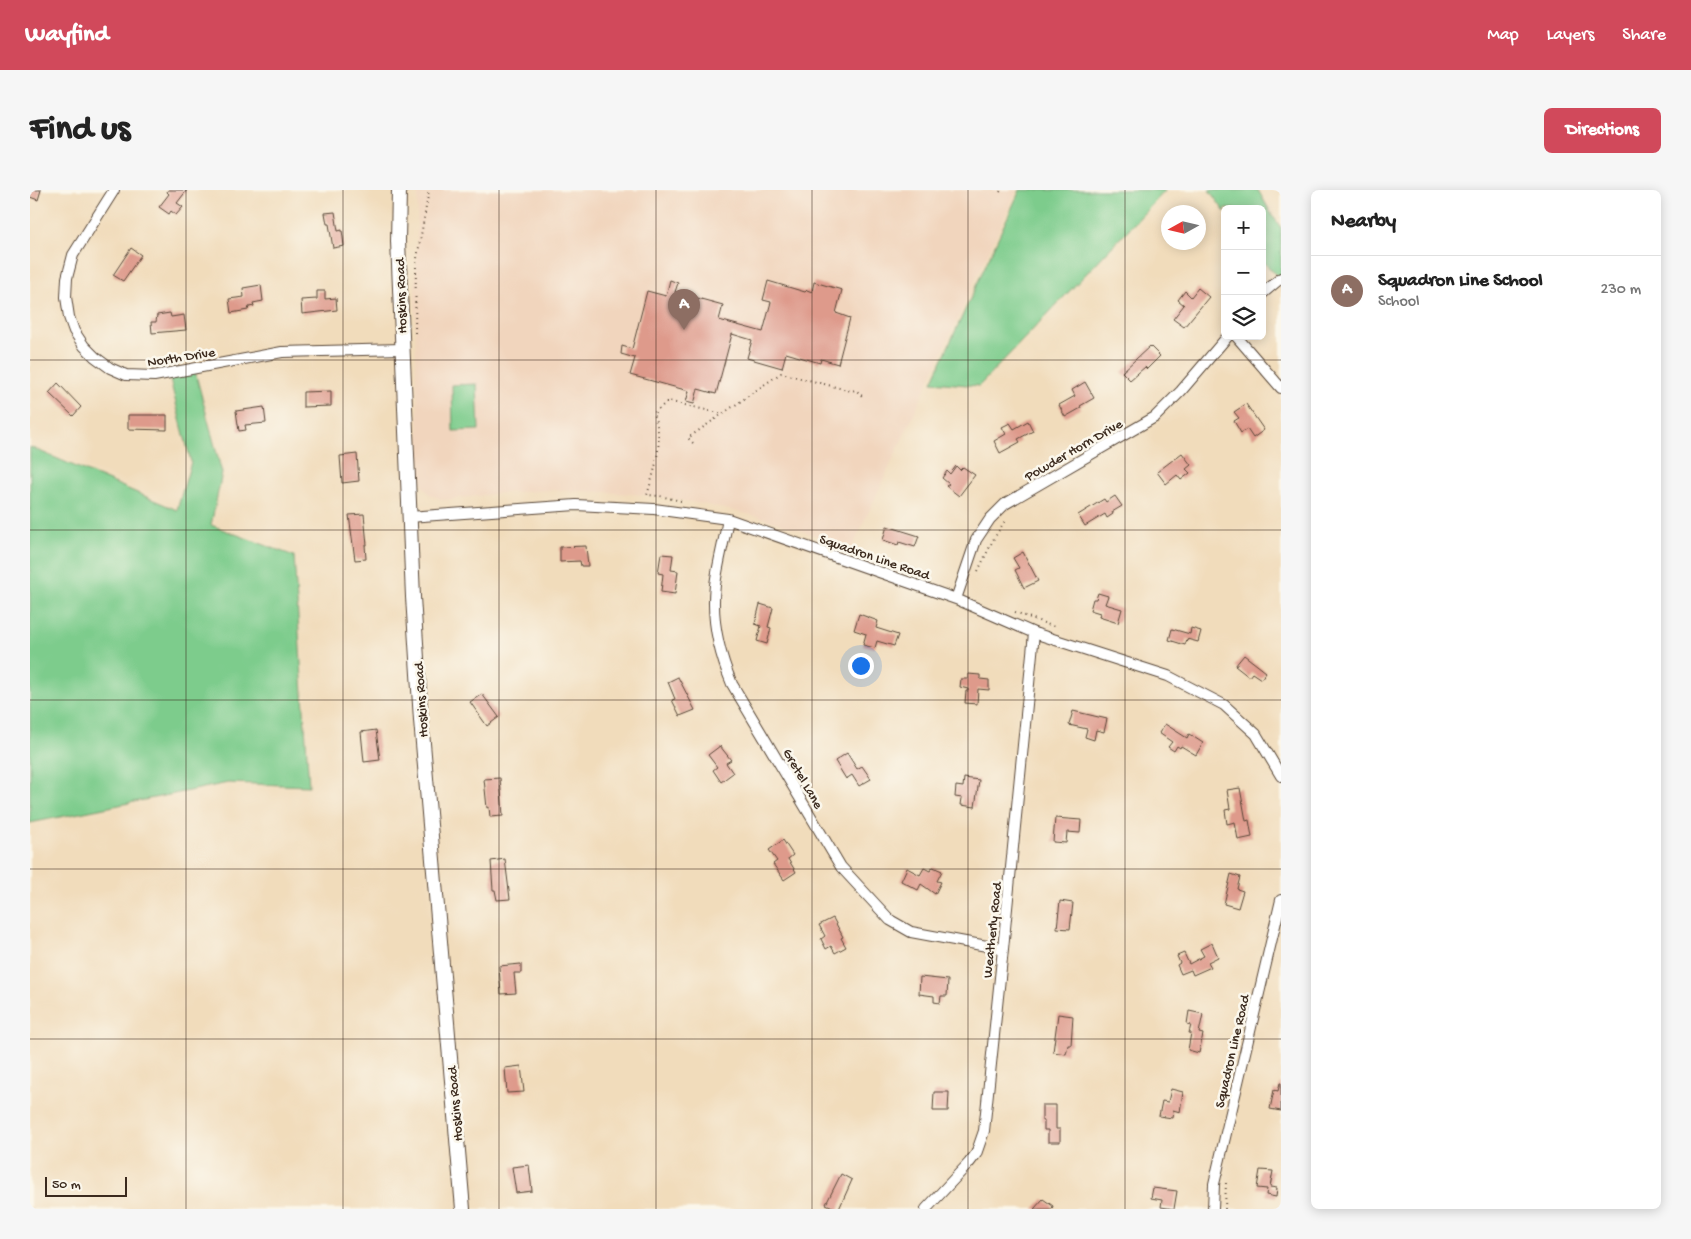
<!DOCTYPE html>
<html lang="en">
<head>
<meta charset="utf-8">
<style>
	body { margin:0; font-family:"Gochi Hand",sans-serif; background:#f6f6f6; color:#222 }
	.controls { position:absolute; right:15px; top:15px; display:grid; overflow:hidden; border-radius:8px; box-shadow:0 2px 12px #0003 }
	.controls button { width:45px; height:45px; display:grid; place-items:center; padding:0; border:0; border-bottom:1px solid #e0e0e0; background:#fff; color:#222; font:25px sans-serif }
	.compass { position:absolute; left:1131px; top:15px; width:45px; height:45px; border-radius:50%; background:#fff; box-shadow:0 2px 12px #0003; rotate:262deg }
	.scale { position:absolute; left:15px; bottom:12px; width:82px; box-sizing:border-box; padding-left:5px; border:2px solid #3b2a1e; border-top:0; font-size:14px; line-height:18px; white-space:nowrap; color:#3b2a1e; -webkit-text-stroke:4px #fbf7ec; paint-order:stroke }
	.you { position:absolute; left:830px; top:475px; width:18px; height:18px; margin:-12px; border:4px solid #fff; border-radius:50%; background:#1a73e8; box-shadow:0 0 0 8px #1a73e833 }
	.badge { display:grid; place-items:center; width:32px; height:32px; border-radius:50%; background:#d1495b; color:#fff; font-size:16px; font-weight:700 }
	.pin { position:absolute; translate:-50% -41px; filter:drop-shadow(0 1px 2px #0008) }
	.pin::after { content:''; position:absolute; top:26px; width:18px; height:15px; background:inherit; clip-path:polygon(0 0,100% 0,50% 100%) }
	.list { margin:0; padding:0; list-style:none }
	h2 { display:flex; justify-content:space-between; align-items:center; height:65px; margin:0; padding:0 20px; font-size:21px }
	h2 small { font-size:16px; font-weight:400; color:#767676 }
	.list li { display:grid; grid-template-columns:32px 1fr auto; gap:15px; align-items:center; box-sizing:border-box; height:70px; padding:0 20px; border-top:1px solid #e0e0e0 }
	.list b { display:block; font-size:19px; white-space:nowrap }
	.list p { margin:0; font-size:16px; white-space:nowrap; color:#767676 }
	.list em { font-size:16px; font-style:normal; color:#767676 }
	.icon { flex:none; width:28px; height:28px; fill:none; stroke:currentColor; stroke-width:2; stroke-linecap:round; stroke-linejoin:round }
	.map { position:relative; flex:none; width:1251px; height:1019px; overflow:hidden; border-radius:8px }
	header { display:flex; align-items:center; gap:30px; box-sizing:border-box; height:70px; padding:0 25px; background:#d1495b; color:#fff }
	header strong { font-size:24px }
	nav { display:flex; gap:28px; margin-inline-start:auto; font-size:18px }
	.intro { display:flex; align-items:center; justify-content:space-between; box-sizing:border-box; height:120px; padding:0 30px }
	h1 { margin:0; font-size:35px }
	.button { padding:12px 22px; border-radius:8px; background:#d1495b; color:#fff; font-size:18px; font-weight:700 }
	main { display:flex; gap:30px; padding:0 30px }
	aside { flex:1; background:#fff; border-radius:8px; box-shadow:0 2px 12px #0003 }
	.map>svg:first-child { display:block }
</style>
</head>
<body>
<header>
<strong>Wayfind</strong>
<nav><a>Map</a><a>Layers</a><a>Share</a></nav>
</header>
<div class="intro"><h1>Find us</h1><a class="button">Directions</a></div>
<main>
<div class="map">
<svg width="1251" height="1019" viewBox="0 0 1251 1019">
	<rect width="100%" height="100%" fill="#fbf7ec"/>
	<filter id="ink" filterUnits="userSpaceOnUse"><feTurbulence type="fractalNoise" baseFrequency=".02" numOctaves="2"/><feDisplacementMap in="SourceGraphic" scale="10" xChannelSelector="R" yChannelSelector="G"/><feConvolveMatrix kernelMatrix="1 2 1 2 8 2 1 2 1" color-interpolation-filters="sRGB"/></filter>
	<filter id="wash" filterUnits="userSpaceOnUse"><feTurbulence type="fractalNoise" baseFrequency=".0096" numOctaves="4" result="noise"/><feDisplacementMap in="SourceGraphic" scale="20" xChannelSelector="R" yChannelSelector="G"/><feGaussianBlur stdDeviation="1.12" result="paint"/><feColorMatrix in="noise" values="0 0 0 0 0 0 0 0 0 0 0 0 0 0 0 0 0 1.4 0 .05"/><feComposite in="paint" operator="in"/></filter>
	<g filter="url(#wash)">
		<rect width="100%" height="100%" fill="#f1dcbb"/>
		<path fill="#f1d5bd" d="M388,0H987L822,358L727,326L677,315L626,306L575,302L524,300L473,303L413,310L399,304L394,297L391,288L386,181L385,99Z"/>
		<path fill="#7dcc8c" stroke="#5c7b55" d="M990,0H1136L949,196L902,192Z
			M1179,0H1228L1242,25L1251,38V90L1232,70V19H1195V22Z
			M165,181L192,283L181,335L264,366L279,596L198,593L0,633V257L147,320L161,272L139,186Z
			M447,194L449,240L423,241L422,195Z"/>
		<g id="blocks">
			<path fill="#de9a8b" d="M0,0H11L8,10L0,7Z
				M138,0H157L147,13L153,17L146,25L141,21L139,24L129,17L139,4L137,2Z
				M305,22L308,41L312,40L314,56L303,58L299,34H297L295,23Z
				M101,58L111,65L93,91L83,85Z
				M640,90L648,93L645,102L693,115L689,130L733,142L741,112L733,110L738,91L775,102L777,100L782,102L784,92L812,100L806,123L820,128L808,174L791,169L790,173L756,163L752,178L717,168L722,150L702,144L686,204L668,199L664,214L656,212L659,201L600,185L605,168L591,164L592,156L602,159L617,101L636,106Z
				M231,95L233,111L223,113L224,116L219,117L218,120L201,123L199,109L214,107L213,98Z
				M1168,98L1179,107L1154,137L1143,129L1154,115L1148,110L1155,101L1161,107Z
				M287,101H295V109L306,108L307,120L272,124L271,110L287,109Z
				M140,123L141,127L154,125L156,140L122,143L121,132H126L127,125Z
				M1120,156L1130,166L1117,179L1115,177L1100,190L1092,182Z
				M1055,192L1064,208L1050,216L1051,218L1035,227L1029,215L1045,206L1042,200Z
				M28,193L51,217L43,226L19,203Z
				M301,201V216L273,217V202Z
				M1216,214L1234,240L1223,248L1217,239L1211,243L1204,231L1209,228L1204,222Z
				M234,217L236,233L215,235L216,240L209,241L206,221Z
				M98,225H137V240L98,239Z
				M998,231L1003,241L988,249L990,252L970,263L964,251L976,244L972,237L980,233L984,239Z
				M1152,263L1161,275L1156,279L1160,283L1151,290L1147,285L1136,294L1127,282Z
				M327,264L329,291L312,293L310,266Z
				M926,276L930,280L933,277L945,285L929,306L916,296L919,294L912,288L917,281L920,284Z
				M1085,306L1092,316L1082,322L1083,324L1077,328L1075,324L1055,336L1048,325L1074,309L1076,312Z
				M334,324L337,355H335L336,369L325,370L319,325Z
				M857,336L889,346L885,357L869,352L868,355L853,350Z
				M556,356L558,376H551L550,371L530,372V357Z
				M993,362L1008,391L994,398L985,380L989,378L983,368Z
				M631,364L643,365L641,380L648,381L645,404L631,402L633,384L628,383Z
				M1068,403L1078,406L1075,414L1092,419L1088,433L1069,427L1070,423L1060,420L1063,409H1066Z
				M730,414L743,418L738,437L741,438L737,454L727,451L731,436L725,434Z
				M829,424L848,431L846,438L868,445L864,456L847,451L845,458L833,455L836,444L824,440Z
				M1161,438L1171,441L1168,452L1157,449L1155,455L1139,450L1142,439L1160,444Z
				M1214,465L1236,482L1231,489L1222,483L1219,487L1205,476Z
				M938,484L950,485V489L959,490V500L948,499L947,514L935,513L936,501H938V499L930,497L931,489H938Z
				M648,487L665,520L650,526L642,510L645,509L638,492Z
				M452,504L469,527L457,536L440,512Z
				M1043,521L1077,529L1074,542L1066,540L1064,550L1055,547L1057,539L1039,535Z
				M1135,534L1157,548L1159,544L1173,553L1166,565L1151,556L1150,558L1147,556L1144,561L1138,557L1142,552L1129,543Z
				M346,540L350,570L334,572L331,542Z
				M690,556L701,570L696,573L703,583L691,592L683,580L687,577L678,565Z
				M817,563L827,579L832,576L841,589L829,596L822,585L816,589L805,571Z
				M470,588L473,626L460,627L459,617L457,618L454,589Z
				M934,588L949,590L945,617L931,615L932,608L925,607L926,596L933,597Z
				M1210,598L1216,631L1219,630L1222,647L1208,650L1205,632L1197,634L1195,620L1200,619L1197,600Z
				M1025,628L1051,630L1050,643L1037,642L1036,653L1023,652Z
				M753,650L763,665L758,669L766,682L754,690L743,674L747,671L739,660Z
				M475,669L480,709L467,710L465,700H463L461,671Z
				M903,677L912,681L907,691L911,692L905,704L891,694L888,700L871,691L877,678L890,685L894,678L900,681Z
				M1201,684L1210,687L1207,699L1213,701L1208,718L1194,714Z
				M1030,711L1043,713L1040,739L1027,738Z
				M803,728L813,747L811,748L816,757L805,763L801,756L796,759L791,749L795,746L789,735Z
				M1182,753L1188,767L1178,772L1181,777L1163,785L1161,780L1151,784L1147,775L1150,773L1147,766L1154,763L1159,774L1174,766L1170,759Z
				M491,774V783H484L486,803L471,804L469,776Z
				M890,787L918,790L917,806H911L910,813L904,812V806L889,804Z
				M1159,821L1173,824L1169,843L1173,844L1169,863L1158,860L1161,843H1159L1161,835L1157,834Z
				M1028,824L1043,826L1041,855H1038L1036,864L1023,862Z
				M491,876L494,902L477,903L475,878Z
				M1250,893H1251V921L1240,919L1244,900L1248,901Z
				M1141,899L1153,902L1150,922L1143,920L1142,928L1129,926L1132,911L1138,912Z
				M904,902H919L918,921H903Z
				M1012,915H1026V939H1030V952H1018V940H1014V931H1012Z
				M499,975L502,1001L486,1003L482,977Z
				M1230,980L1243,981L1240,997L1247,998L1246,1007L1236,1005L1237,999L1227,998Z
				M811,984L822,990L809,1019H807L796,1014Z
				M1123,998L1147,1001L1144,1019L1131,1017L1132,1010L1121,1008Z
				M1013,1009L1023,1016L1022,1019H1004Z"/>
		</g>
	</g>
	<g filter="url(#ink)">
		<use href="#blocks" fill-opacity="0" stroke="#564536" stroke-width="1"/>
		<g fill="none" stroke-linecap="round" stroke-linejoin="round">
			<defs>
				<path id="street" d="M84,0L43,65L37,88L36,107L39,127L44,141L54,156L65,167L80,178L96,185L124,186L252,162L372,159
					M1232,104L1251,88
					M1206,146L1251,198
					M379,327L546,315L624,319L698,329L926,409L1004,443L1138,486L1194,515L1226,544L1251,586
					M698,329C694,351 688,373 685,395C681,429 689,463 702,494L811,677L860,730L881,742L973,759
					M926,409L946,350L960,329L975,314L1125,227L1151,201L1198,146
					M896,1019L939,973L946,964L954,941L973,759L1004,443
					M1183,1019L1184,994L1251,710"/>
				<path id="secondary" d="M369,0L368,51L383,407L391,530L433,1019"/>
			</defs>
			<use href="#street" stroke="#564536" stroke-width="12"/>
			<use href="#secondary" stroke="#564536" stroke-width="16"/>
			<path stroke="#564536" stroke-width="2" stroke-dasharray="1 4" stroke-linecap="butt" d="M970,2L971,0
				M385,143L386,74L399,0
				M663,253L658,248L751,183L821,201L826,200L834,208
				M651,311L630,306L617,305C625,279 635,250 623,224L638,211L693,224
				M948,381L963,350L976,329
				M985,422L1027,438
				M1195,1019L1196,992"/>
			<use href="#street" stroke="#fff" stroke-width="10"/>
			<use href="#secondary" stroke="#fff" stroke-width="14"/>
		</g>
	</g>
	<path fill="none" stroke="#3b2a1e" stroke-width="1" stroke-opacity="0.55" d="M156,0V1019M313,0V1019M469,0V1019M626,0V1019M782,0V1019M938,0V1019M1095,0V1019M0,170H1251M0,340H1251M0,510H1251M0,679H1251M0,849H1251"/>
	<g text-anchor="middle" stroke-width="5" stroke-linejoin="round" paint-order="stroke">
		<g font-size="14" fill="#3b2a1e" stroke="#fbf7ec">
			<text transform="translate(370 106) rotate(-92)" y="5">Hoskins Road</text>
			<text transform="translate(151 166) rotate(-9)" y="5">North Drive</text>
			<text transform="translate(1043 259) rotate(-30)" y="5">Powder Horn Drive</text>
			<text transform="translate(845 366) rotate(19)" y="5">Squadron Line Road</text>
			<text transform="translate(390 510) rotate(-94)" y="5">Hoskins Road</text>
			<text transform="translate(774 588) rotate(60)" y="5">Gretel Lane</text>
			<text transform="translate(961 740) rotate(-84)" y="5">Weatherly Road</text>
			<text transform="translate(1201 861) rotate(-77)" y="5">Squadron Line Road</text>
			<text transform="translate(424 914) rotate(-95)" y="5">Hoskins Road</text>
		</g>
	</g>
</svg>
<div class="controls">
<button>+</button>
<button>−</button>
<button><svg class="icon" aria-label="layers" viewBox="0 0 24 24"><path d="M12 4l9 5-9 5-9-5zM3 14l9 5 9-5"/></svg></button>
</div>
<svg class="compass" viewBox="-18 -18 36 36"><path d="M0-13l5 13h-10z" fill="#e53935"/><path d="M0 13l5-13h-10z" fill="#767676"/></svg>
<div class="scale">50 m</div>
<div class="you"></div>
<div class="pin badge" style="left:654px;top:140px;background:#8d6e63">A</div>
</div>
<aside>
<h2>Nearby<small></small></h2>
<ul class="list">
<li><span class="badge" style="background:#8d6e63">A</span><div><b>Squadron Line School</b><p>School</p></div><em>230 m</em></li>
</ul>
</aside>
</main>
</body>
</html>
